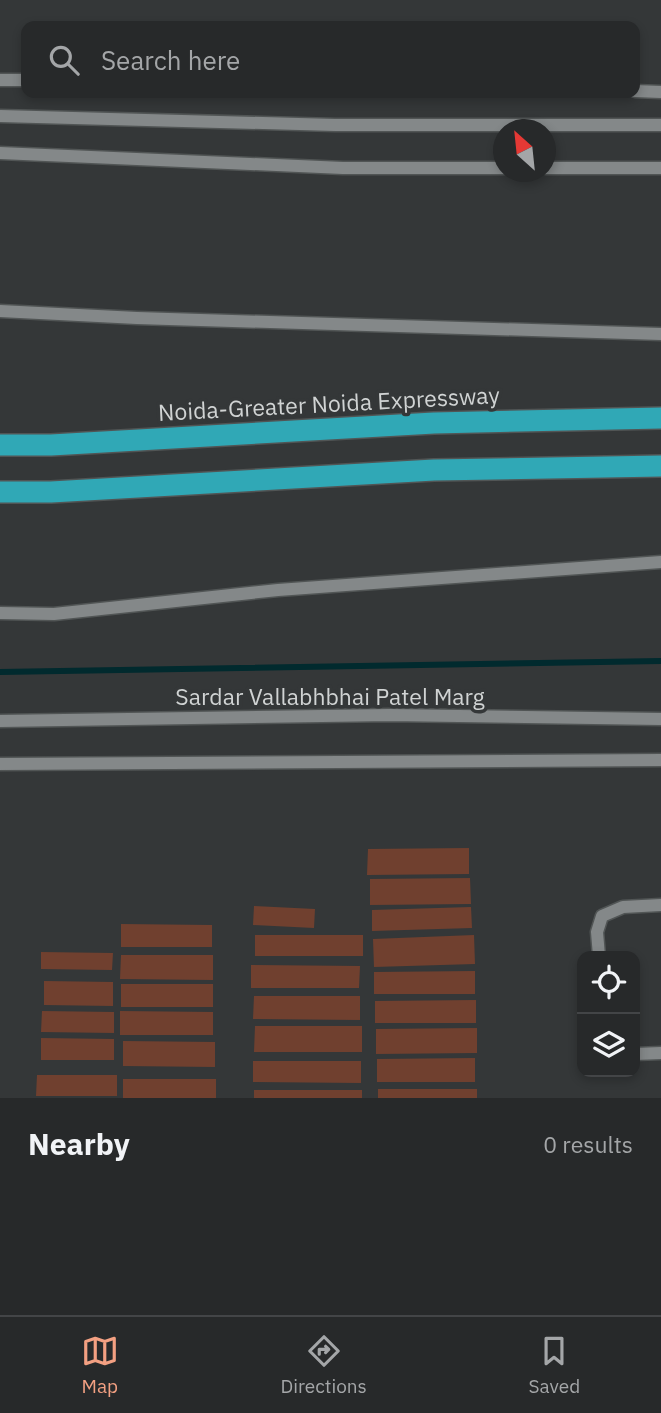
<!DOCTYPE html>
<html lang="en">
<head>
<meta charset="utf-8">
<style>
	body { margin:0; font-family:"IBM Plex Sans",sans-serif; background:#333536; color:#f1f3f6 }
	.controls { position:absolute; right:21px; bottom:21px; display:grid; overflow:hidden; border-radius:14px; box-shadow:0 4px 10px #0003 }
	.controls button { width:63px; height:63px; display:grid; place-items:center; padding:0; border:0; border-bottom:2px solid #434547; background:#27292a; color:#f1f3f6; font:35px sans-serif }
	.compass { position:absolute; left:493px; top:119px; width:63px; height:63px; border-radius:50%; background:#27292a; box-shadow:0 4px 10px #0003; rotate:333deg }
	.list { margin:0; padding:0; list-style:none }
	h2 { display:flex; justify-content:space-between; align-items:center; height:91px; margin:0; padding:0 28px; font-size:30px }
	h2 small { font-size:23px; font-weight:400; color:#a4a6a8 }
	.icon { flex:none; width:38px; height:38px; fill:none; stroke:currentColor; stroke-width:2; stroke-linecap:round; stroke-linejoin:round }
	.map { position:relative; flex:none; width:661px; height:1098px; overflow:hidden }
	.search { position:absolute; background:#27292a; box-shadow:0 4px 10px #0003; left:21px; right:21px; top:21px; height:77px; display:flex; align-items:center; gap:18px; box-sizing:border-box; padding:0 24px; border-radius:14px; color:#a4a6a8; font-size:26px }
	.sheet { height:217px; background:#27292a }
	nav { display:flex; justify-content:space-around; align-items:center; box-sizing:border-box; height:98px; border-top:2px solid #434547; background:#27292a; font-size:19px; color:#a4a6a8 }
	nav a { display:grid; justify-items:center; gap:4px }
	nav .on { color:#f3a082 }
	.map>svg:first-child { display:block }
</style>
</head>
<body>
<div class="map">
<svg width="661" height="1098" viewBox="0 0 661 1098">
	<rect width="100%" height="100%" fill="#343738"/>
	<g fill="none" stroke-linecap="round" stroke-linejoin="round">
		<path stroke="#012a2e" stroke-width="6" d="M0,672L661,661"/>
	</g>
	<path fill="#70402f" d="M469,848V874L367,875L368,849Z
		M470,878L471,904L370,905V879Z
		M254,906L315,909L314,928L253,925Z
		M471,907L472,928L372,931V910Z
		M121,924L212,925V947H121Z
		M255,935H363V956H255Z
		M474,935L475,964L374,967L373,939Z
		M41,952L113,953L112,970L41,969Z
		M121,955H213V980L120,979Z
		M251,965L360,966L359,988H251Z
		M475,971V994H374V972Z
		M44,981L113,982V1006L44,1005Z
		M121,984H213V1007H121Z
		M254,996H360V1020L253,1019Z
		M476,1000V1023H375V1001Z
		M42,1011L114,1012V1033L41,1032Z
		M120,1011L213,1012V1035H120Z
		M255,1026H362V1052H254Z
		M477,1028V1053L376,1054V1029Z
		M41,1038L114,1039V1060H41Z
		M123,1041L215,1042V1067L123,1066Z
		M475,1058V1082H377V1059Z
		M253,1061H361V1083L253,1082Z
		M37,1075H117V1096H36Z
		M123,1079H216V1098H123Z
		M378,1089H477V1098H378Z
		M254,1090H362V1098H254Z"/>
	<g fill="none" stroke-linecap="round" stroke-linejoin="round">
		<defs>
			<path id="minor" d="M0,80H26
				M635,91L661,92
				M0,116L335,125H661
				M0,153L343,168H504
				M546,168H661
				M0,311L137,318L661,334
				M0,613L54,614L278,590L661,562
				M0,721L390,715L661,719
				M0,764L661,760
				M599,956L597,932L602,916L623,907L661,905
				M635,1054L661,1053"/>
			<path id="highway" d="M0,445H51L434,423L661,418
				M0,492H51L434,470L661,466"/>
		</defs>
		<use href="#minor" stroke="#515555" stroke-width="15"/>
		<use href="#highway" stroke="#515555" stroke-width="24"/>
		<use href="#minor" stroke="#848889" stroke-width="12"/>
		<use href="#highway" stroke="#30a8b6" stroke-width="21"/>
	</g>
	<g text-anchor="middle" stroke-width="7" stroke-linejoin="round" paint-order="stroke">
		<g font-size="23" fill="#d0d3d3" stroke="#343738">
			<text transform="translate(329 404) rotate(-3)" y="8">Noida-Greater Noida Expressway</text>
			<text x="330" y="705">Sardar Vallabhbhai Patel Marg</text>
		</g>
	</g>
</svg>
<div class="controls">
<button><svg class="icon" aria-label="locate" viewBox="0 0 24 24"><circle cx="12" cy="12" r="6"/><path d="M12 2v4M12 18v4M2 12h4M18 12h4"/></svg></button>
<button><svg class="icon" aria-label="layers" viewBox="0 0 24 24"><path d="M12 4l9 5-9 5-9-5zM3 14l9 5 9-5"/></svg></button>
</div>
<svg class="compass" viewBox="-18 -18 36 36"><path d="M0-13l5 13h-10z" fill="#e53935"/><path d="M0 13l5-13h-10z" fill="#a4a6a8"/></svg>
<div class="search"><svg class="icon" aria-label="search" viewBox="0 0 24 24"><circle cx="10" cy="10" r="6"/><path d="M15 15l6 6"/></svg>Search here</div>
</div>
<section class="sheet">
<h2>Nearby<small>0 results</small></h2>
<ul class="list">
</ul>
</section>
<nav>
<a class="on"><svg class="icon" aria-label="map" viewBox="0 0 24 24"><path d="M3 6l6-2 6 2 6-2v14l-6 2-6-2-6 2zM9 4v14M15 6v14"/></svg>Map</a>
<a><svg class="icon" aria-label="directions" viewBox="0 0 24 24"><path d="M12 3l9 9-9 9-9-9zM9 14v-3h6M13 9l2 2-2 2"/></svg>Directions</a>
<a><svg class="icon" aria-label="saved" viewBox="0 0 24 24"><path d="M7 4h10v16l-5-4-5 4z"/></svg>Saved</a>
</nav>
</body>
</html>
